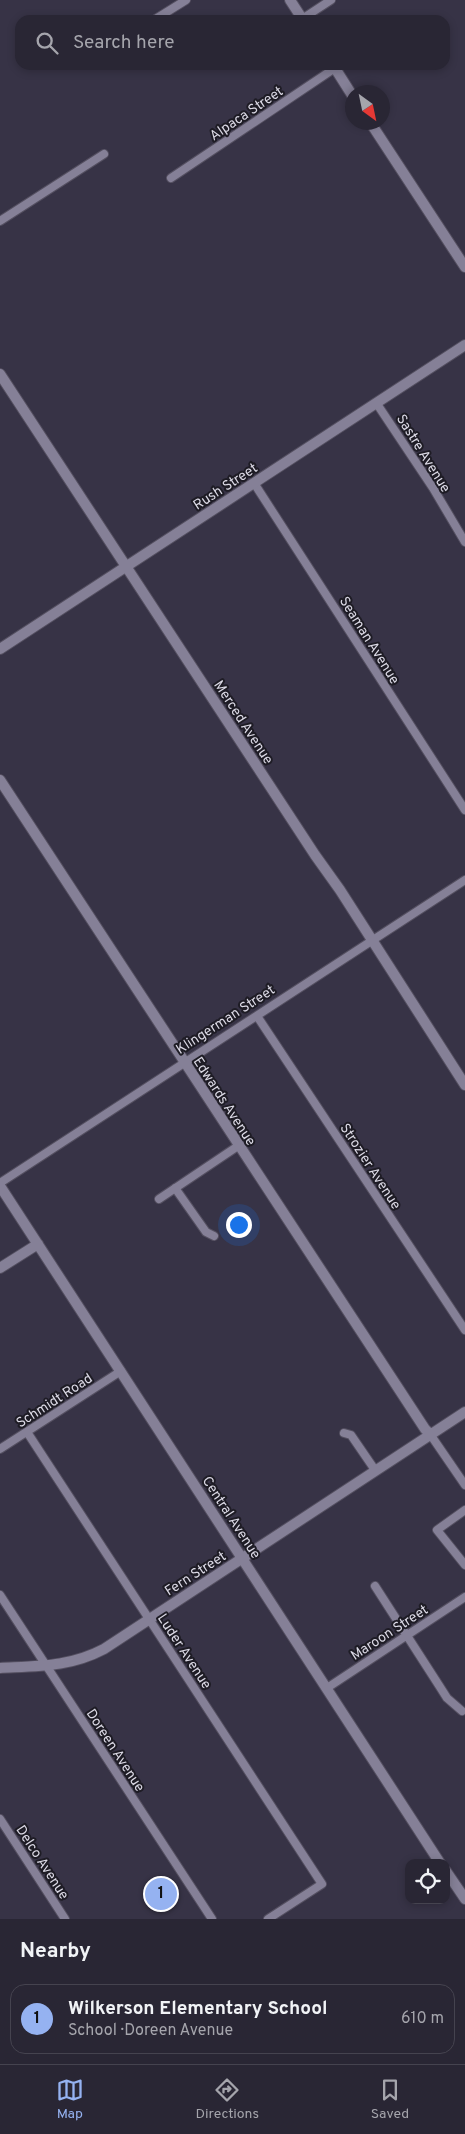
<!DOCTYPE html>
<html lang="en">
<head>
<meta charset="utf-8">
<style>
	body { margin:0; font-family:Overpass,sans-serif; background:#353240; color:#f1f3f6 }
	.controls { position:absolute; right:15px; bottom:15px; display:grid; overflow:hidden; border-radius:10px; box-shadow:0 2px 8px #0003 }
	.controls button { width:45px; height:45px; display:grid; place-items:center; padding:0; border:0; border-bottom:1px solid #45434f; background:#292634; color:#f1f3f6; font:25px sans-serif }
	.compass { position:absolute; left:345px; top:85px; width:45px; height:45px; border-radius:50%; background:#292634; box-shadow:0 2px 8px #0003; rotate:147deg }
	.you { position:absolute; left:238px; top:1224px; width:18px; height:18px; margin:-12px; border:4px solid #fff; border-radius:50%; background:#1a73e8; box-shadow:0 0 0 8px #1a73e833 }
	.badge { display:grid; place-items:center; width:32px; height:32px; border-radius:50%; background:#95b2f1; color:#111; font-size:16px; font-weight:700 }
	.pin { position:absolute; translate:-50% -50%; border:2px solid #fff; box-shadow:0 1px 5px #0006 }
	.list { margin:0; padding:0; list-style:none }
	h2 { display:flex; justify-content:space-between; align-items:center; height:65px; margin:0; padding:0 20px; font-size:21px }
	h2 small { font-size:16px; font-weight:400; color:#a5a5ac }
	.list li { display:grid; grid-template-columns:32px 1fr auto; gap:15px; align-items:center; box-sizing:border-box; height:70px; margin:0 10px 10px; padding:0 10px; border:1px solid #45434f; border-radius:15px }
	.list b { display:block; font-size:19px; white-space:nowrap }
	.list p { margin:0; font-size:16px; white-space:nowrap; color:#a5a5ac }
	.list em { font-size:16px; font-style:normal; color:#a5a5ac }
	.icon { flex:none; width:28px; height:28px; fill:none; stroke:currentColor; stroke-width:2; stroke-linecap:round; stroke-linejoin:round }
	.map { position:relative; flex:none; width:465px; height:1919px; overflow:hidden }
	.search { position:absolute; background:#292634; box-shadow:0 2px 8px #0003; left:15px; right:15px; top:15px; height:55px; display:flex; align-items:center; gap:12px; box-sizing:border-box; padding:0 18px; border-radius:15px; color:#a5a5ac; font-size:19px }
	.sheet { height:145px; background:#292634 }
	nav { display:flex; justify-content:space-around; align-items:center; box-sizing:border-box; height:70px; border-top:1px solid #45434f; background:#292634; font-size:14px; color:#a5a5ac }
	nav a { display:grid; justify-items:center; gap:2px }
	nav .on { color:#95b2f1 }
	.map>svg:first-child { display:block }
</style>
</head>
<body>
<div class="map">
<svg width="465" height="1919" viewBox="0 0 465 1919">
	<rect width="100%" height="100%" fill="#373346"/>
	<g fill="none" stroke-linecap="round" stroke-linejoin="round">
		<defs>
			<path id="minor" d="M302,19L331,0
				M154,20L186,0
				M171,178L335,68
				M0,221L104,154
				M377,404L433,488L465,542
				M254,483L465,810
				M257,1016L465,1330
				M0,1183L465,880
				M175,1188L206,1232L214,1236
				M159,1199L238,1146
				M27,1432L322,1884L268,1919
				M344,1433L351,1435L375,1470
				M430,1434L465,1485
				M0,1449L121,1371
				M465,1510L437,1530L465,1565
				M375,1586L440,1687L447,1698L462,1711
				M0,1595L212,1919
				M327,1688L465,1597
				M0,1819L65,1919"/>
			<path id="tertiary" d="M290,0L303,20
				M333,65L352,95
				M370,122L465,267
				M0,374L315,855L340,890L465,1085
				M0,649L465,345
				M0,780L425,1429L430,1434
				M0,1186L440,1863
				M0,1268L38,1244
				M0,1668C38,1666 70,1667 104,1649L465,1412
				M446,1871L465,1899"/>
		</defs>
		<use href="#minor" stroke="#544f60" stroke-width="10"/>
		<use href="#tertiary" stroke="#544f60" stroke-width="12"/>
		<use href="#minor" stroke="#858097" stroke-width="8"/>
		<use href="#tertiary" stroke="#858097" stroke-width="10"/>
	</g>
	<g text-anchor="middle" stroke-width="4" stroke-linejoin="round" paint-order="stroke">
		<g font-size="14" fill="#dbd9e5" stroke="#1e1c25">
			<text transform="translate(246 113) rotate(-34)" y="5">Alpaca Street</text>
			<text transform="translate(424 453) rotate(58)" y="5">Sastre Avenue</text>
			<text transform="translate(225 486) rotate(-33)" y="5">Rush Street</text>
			<text transform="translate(370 640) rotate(58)" y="5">Seaman Avenue</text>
			<text transform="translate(244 722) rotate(57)" y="5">Merced Avenue</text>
			<text transform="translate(225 1019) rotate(-33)" y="5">Klingerman Street</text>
			<text transform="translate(225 1101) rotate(57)" y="5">Edwards Avenue</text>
			<text transform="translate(371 1166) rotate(57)" y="5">Strozier Avenue</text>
			<text transform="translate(54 1400) rotate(-33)" y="5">Schmidt Road</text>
			<text transform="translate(232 1517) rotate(57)" y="5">Central Avenue</text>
			<text transform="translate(195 1573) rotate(-33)" y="5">Fern Street</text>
			<text transform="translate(389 1632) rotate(-33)" y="5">Maroon Street</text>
			<text transform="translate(185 1651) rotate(57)" y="5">Luder Avenue</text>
			<text transform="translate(116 1750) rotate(57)" y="5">Doreen Avenue</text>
			<text transform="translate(43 1862) rotate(57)" y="5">Delco Avenue</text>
		</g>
	</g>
</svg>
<div class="controls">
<button><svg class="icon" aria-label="locate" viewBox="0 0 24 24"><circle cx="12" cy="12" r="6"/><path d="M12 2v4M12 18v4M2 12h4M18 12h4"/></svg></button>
</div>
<svg class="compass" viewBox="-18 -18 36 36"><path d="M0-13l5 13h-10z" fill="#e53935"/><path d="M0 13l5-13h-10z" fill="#a5a5ac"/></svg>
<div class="you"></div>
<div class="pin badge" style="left:161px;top:1894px">1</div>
<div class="search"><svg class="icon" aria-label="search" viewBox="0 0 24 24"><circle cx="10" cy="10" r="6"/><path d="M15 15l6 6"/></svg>Search here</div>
</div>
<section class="sheet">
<h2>Nearby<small></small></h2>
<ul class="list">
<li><span class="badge">1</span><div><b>Wilkerson Elementary School</b><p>School · Doreen Avenue</p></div><em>610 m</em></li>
</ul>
</section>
<nav>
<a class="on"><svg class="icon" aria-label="map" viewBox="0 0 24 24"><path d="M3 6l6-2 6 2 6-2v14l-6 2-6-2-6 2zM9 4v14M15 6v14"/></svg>Map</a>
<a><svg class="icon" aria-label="directions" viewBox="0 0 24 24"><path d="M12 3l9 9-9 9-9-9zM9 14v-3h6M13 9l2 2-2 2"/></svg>Directions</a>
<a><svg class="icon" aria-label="saved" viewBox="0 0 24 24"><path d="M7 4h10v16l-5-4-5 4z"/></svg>Saved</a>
</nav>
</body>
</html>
